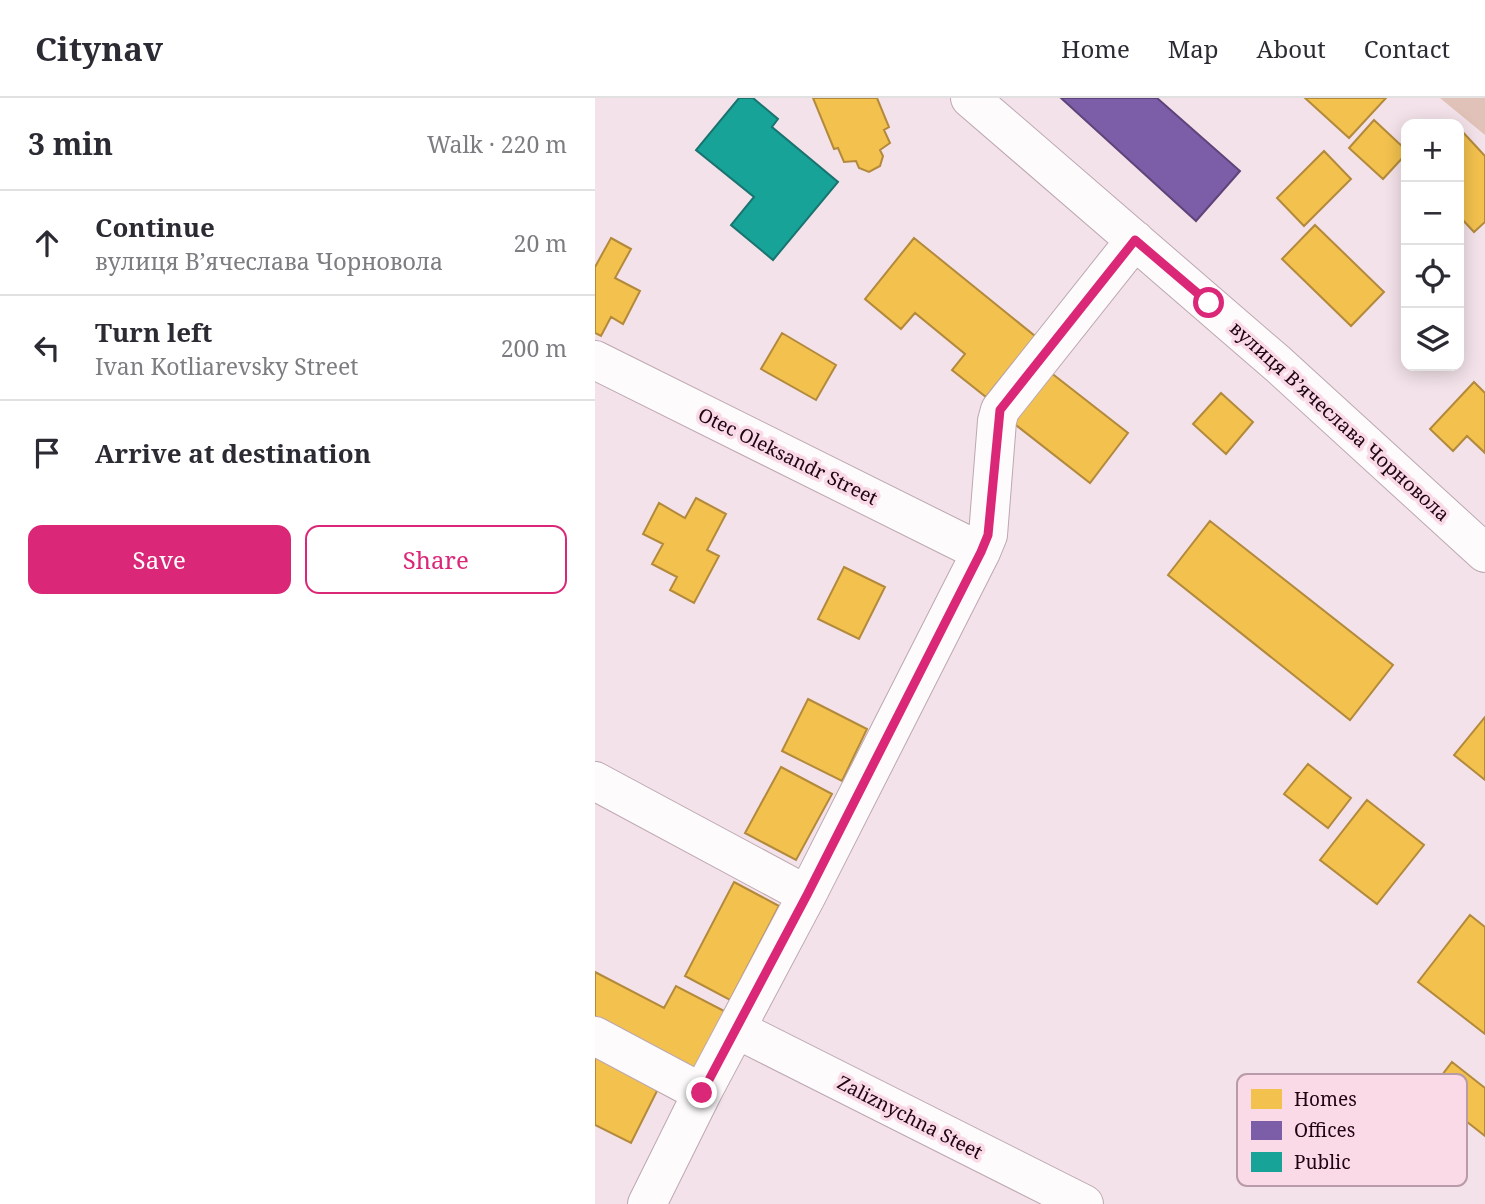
<!DOCTYPE html>
<html lang="en">
<head>
<meta charset="utf-8">
<style>
	body { margin:0; font-family:"Noto Serif",serif; background:#f7f7f7; color:#2b2b33 }
	.controls { position:absolute; right:21px; top:21px; display:grid; overflow:hidden; border-radius:14px; box-shadow:0 4px 18px #0003 }
	.controls button { width:63px; height:63px; display:grid; place-items:center; padding:0; border:0; border-bottom:2px solid #e1e1e2; background:#fff; color:#2b2b33; font:35px sans-serif }
	.stop { position:absolute; width:21px; height:21px; margin:-16px; border:5px solid #db2777; border-radius:50%; background:#fff }
	.stop.end { background:#db2777; border-color:#fff; box-shadow:0 2px 7px #0008 }
	.list { margin:0; padding:0; list-style:none }
	h2 { display:flex; justify-content:space-between; align-items:center; height:91px; margin:0; padding:0 28px; font-size:30px }
	h2 small { font-size:23px; font-weight:400; color:#7c7c81 }
	.list li { display:grid; grid-template-columns:46px 1fr auto; gap:21px; align-items:center; box-sizing:border-box; height:105px; padding:0 28px; border-top:2px solid #e1e1e2 }
	.list b { display:block; font-size:26px; white-space:nowrap }
	.list p { margin:0; font-size:23px; white-space:nowrap; color:#7c7c81 }
	.list em { font-size:23px; font-style:normal; color:#7c7c81 }
	.actions { display:flex; gap:14px; padding:21px 28px }
	.actions a { flex:1; padding:16px 0; border:2px solid #db2777; border-radius:14px; text-align:center; font-size:24px; color:#db2777 }
	.actions .main { background:#db2777; color:#fff }
	.icon { flex:none; width:38px; height:38px; fill:none; stroke:currentColor; stroke-width:2; stroke-linecap:round; stroke-linejoin:round }
	.map { position:relative; flex:none; width:890px; height:1106px; overflow:hidden }
	header { display:flex; align-items:center; gap:42px; box-sizing:border-box; height:98px; padding:0 35px; background:#fff; border-bottom:2px solid #e1e1e2 }
	header strong { font-size:33px }
	nav { display:flex; gap:38px; margin-inline-start:auto; font-size:24px }
	main { display:flex }
	aside { flex:1; background:#fff }
	.map>svg:first-child { display:block }
</style>
</head>
<body>
<header>
<strong>Citynav</strong>
<nav><a>Home</a><a>Map</a><a>About</a><a>Contact</a></nav>
</header>
<main>
<aside>
<h2>3 min<small>Walk · 220 m</small></h2>
<ul class="list">
<li><svg class="icon" aria-label="ahead" viewBox="0 0 24 24"><path d="M12 20V5M6 11l6-6 6 6"/></svg><div><b>Continue</b><p>вулиця Вʼячеслава Чорновола</p></div><em>20 m</em></li>
<li><svg class="icon" aria-label="left" viewBox="0 0 24 24"><path d="M17 20v-9H6M10 6l-5 5 5 5"/></svg><div><b>Turn left</b><p>Ivan Kotliarevsky Street</p></div><em>200 m</em></li>
<li><svg class="icon" aria-label="arrive" viewBox="0 0 24 24"><path d="M6 21V4h12l-3 4 3 4H6"/></svg><div><b>Arrive at destination</b></div></li>
</ul>
<div class="actions"><a class="main">Save</a><a>Share</a></div>
</aside>
<div class="map">
<svg width="890" height="1106" viewBox="0 0 890 1106">
	<rect width="100%" height="100%" fill="#f3e2e9"/>
	<path fill="#e1c2b8" d="M845,0H890V37Z"/>
	<path fill="#f2c14e" stroke="#b3893c" stroke-width="2" d="M218,0H282L294,29L289,32L295,45L285,52L288,58L285,68L274,74L264,70L261,63L249,64L243,50L239,51Z
		M710,0H791L754,40Z
		M779,22L811,52V56L788,81L754,50Z
		M864,30L890,58V124L879,134L864,118Z
		M729,53L756,81L709,128L682,100Z
		M720,127L789,194L756,228L687,161Z
		M16,140L36,151L20,180L45,193L28,226L16,219L6,238L0,235V169Z
		M319,140L440,238L391,299L357,272L370,256L320,215L306,231L270,201Z
		M187,235L241,267L221,302L166,271Z
		M455,274L533,335L495,385L417,324Z
		M879,284L890,295V355L872,338L858,353L835,331Z
		M626,295L658,324L631,356L598,326Z
		M101,400L131,416L112,452L124,458L99,505L75,492L82,479L57,466L68,446L48,436L64,405L90,420Z
		M615,423L798,567L755,622L573,477Z
		M249,469L290,489L264,541L223,521Z
		M213,601L272,631L247,683L187,653Z
		M890,619V682L859,657Z
		M713,666L756,700L733,730L689,696Z
		M186,669L237,696L201,762L150,735Z
		M772,702L829,747L782,806L725,762Z
		M139,784L184,808L135,902L90,878Z
		M875,817L890,829V936L823,884Z
		M0,874L69,910L81,888L131,914L101,971L0,919Z
		M0,956L64,989L36,1045L0,1027Z
		M857,964L890,990V1038L834,994Z"/>
	<path fill="#7b5ea7" stroke="#5f437a" stroke-width="2" d="M466,0H562L645,73L601,123Z"/>
	<path fill="#17a398" stroke="#197470" stroke-width="2" d="M144,0H158L183,21L177,29L243,84L178,162L136,127L159,99L101,52Z"/>
	<g fill="none" stroke-linecap="round" stroke-linejoin="round">
		<defs>
			<path id="minor" d="M375,0L683,266L890,455
				M0,262L386,454
				M0,683L212,797
				M141,931L489,1106
				M0,938L107,995
				M52,1106L107,995L212,797L386,454L393,437L402,323L405,312L540,142"/>
		</defs>
		<use href="#minor" stroke="#bda7b1" stroke-width="40"/>
		<use href="#minor" stroke="#fdfbfc" stroke-width="38"/>
	</g>
	<g fill="none" stroke-linecap="round" stroke-linejoin="round">
		<path stroke="#db2777" stroke-width="9" d="M107,995L212,797L386,454L393,437L405,312L540,142L614,205"/>
	</g>
	<g text-anchor="middle" stroke-width="7" stroke-linejoin="round" paint-order="stroke">
		<g font-size="19" fill="#1f0512" stroke="#fbdae8">
			<text transform="translate(745 323) rotate(42)" y="7">вулиця Вʼячеслава Чорновола</text>
			<text transform="translate(193 358) rotate(26)" y="7">Otec Oleksandr Street</text>
			<text transform="translate(315 1019) rotate(27)" y="7">Zaliznychna Steet</text>
		</g>
	</g>
	<rect x="642" y="976" width="230" height="112" rx="10" fill="#fbdae8" stroke="#b99aa8" stroke-width="2"/>
	<rect x="656" y="991" width="31" height="20" fill="#f2c14e"/>
	<rect x="656" y="1023" width="31" height="19" fill="#7b5ea7"/>
	<rect x="656" y="1054" width="31" height="20" fill="#17a398"/>
	<g font-size="19" fill="#1f0512">
		<text x="699" y="1008">Homes</text>
		<text x="699" y="1039">Offices</text>
		<text x="699" y="1071">Public</text>
	</g>
</svg>
<div class="controls">
<button>+</button>
<button>−</button>
<button><svg class="icon" aria-label="locate" viewBox="0 0 24 24"><circle cx="12" cy="12" r="6"/><path d="M12 2v4M12 18v4M2 12h4M18 12h4"/></svg></button>
<button><svg class="icon" aria-label="layers" viewBox="0 0 24 24"><path d="M12 4l9 5-9 5-9-5zM3 14l9 5 9-5"/></svg></button>
</div>
<div class="stop" style="left:614px;top:205px"></div>
<div class="stop end" style="left:107px;top:995px"></div>
</div>
</main>
</body>
</html>
